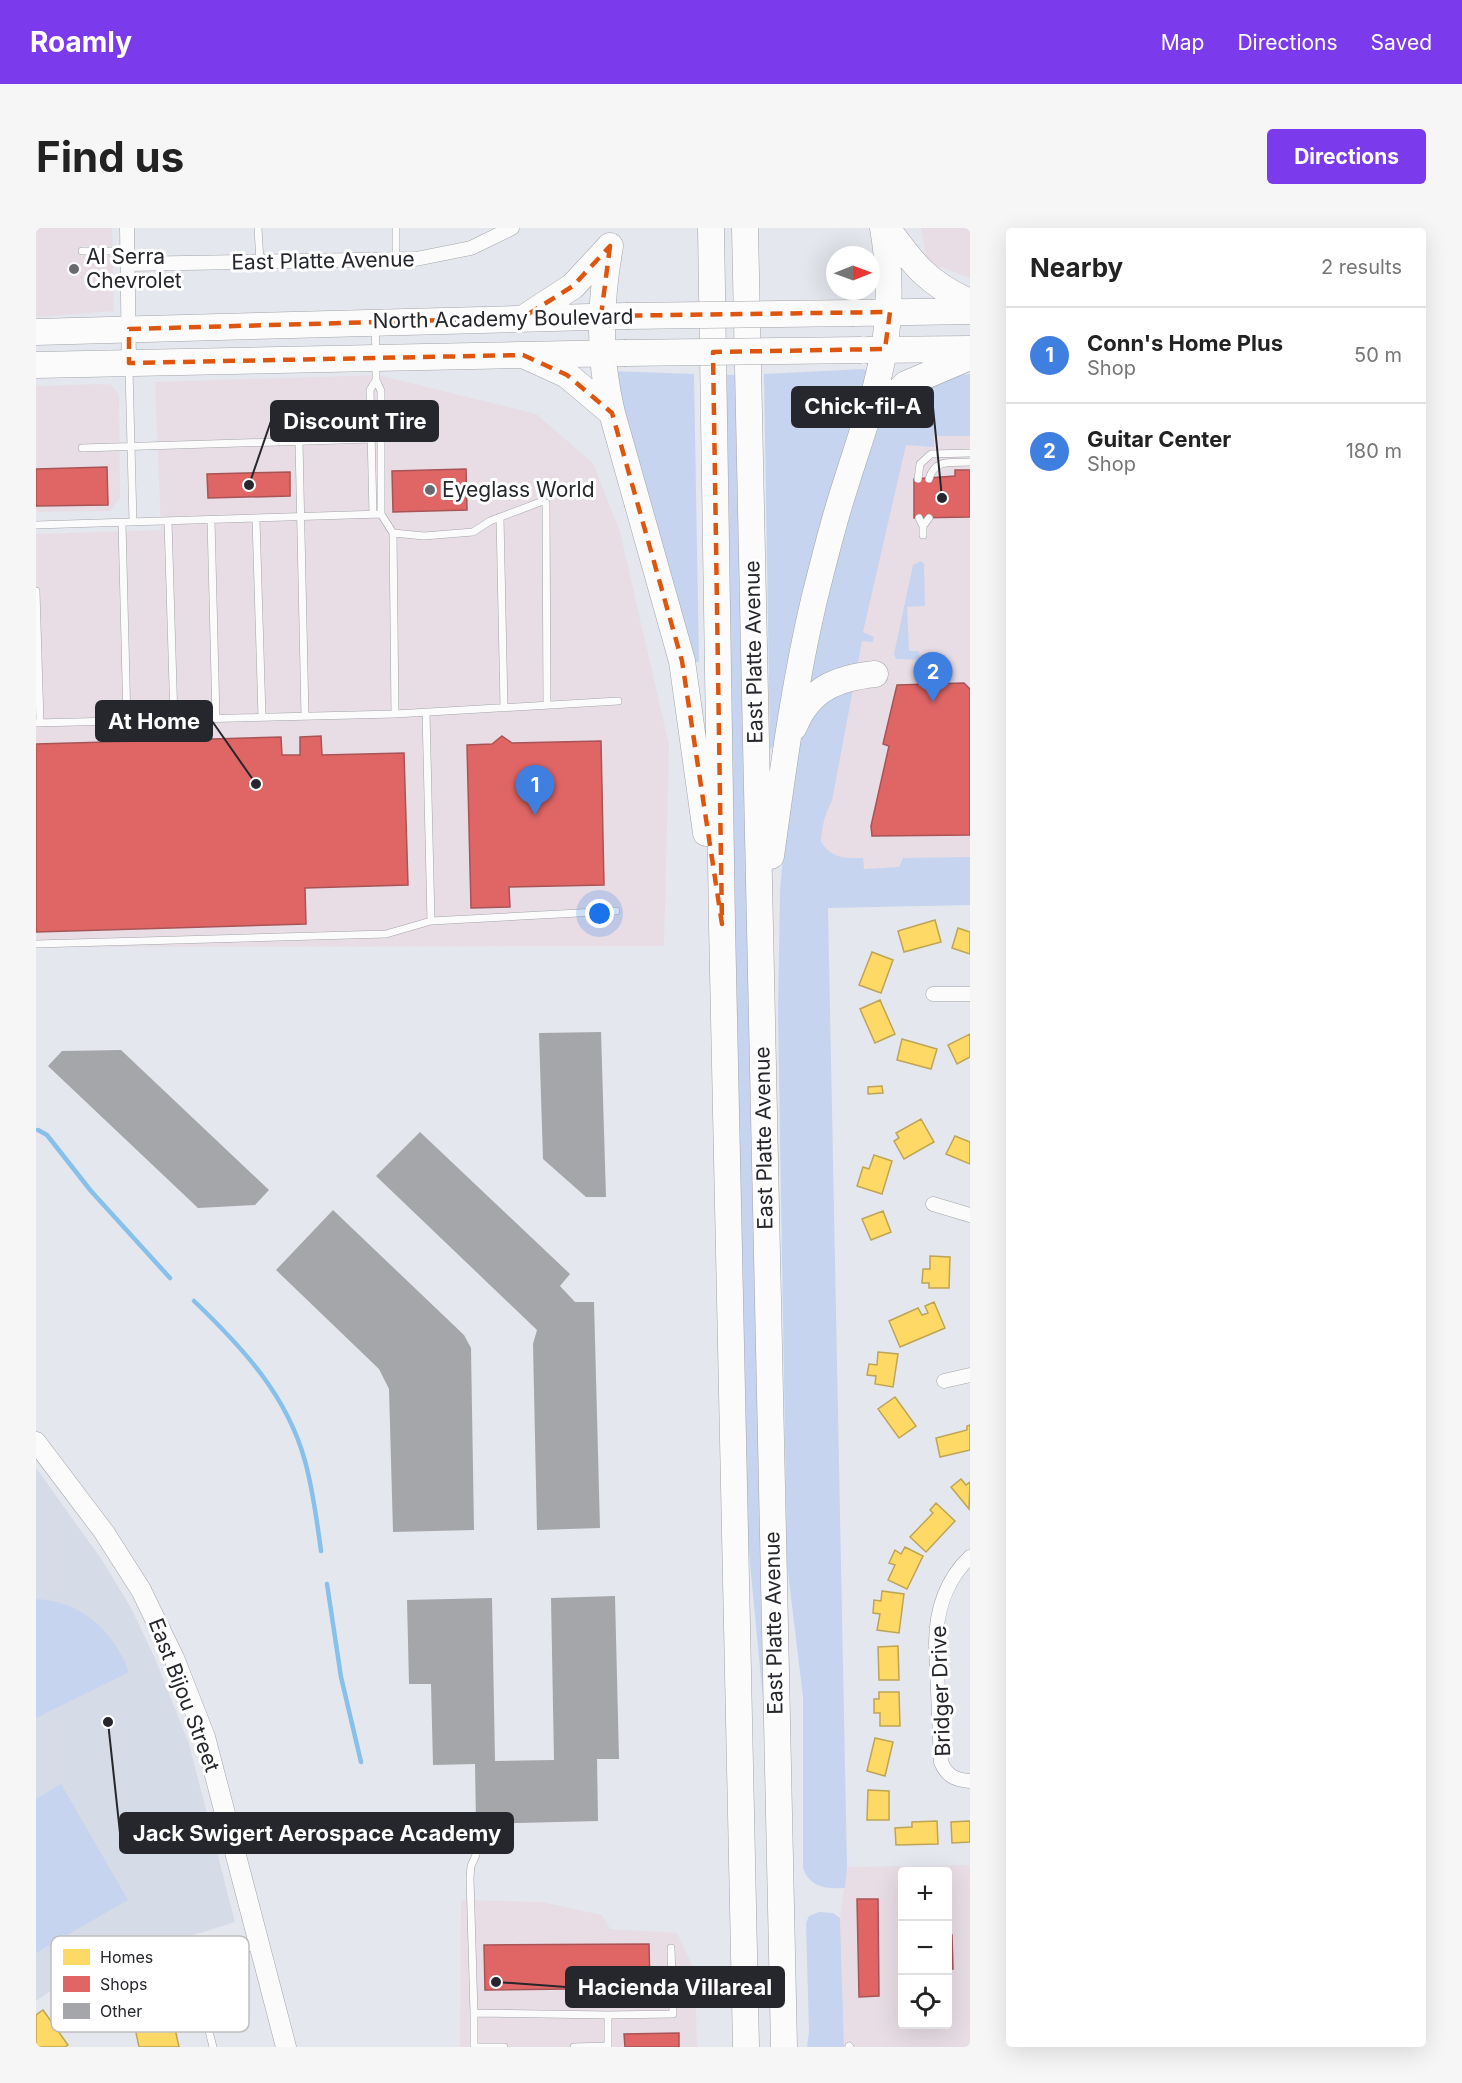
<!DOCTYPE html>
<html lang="en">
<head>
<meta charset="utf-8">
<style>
	body { margin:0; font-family:Inter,sans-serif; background:#f6f6f6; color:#222 }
	.controls { position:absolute; right:18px; bottom:18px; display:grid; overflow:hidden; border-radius:6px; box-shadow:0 6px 24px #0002 }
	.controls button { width:54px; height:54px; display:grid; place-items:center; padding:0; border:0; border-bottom:2px solid #e0e0e0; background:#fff; color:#222; font:30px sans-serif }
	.compass { position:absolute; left:790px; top:18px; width:54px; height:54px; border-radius:50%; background:#fff; box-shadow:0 6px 24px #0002; rotate:89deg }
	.you { position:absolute; left:564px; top:686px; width:21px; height:21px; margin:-15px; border:4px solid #fff; border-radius:50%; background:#1a73e8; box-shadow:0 0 0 9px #1a73e833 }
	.badge { display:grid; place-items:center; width:39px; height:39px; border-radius:50%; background:#7c3aed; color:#fff; font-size:20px; font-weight:700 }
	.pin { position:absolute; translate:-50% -50px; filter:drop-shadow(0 2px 3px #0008) }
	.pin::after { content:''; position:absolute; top:32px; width:21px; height:18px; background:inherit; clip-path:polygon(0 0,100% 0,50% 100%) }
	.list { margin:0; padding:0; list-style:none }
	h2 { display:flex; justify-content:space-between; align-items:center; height:78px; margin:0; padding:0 24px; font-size:26px }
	h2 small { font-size:20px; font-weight:400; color:#767676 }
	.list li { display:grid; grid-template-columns:39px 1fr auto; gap:18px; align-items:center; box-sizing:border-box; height:96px; padding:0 24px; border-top:2px solid #e0e0e0 }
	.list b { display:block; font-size:22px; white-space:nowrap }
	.list p { margin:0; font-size:20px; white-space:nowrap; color:#767676 }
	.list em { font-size:20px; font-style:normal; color:#767676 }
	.icon { flex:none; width:33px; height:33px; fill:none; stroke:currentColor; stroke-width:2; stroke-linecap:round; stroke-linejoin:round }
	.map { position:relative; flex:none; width:934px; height:1819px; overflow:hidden; border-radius:6px }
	header { display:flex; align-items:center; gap:36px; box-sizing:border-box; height:84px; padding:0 30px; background:#7c3aed; color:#fff }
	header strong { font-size:28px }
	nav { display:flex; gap:33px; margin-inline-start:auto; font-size:21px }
	.intro { display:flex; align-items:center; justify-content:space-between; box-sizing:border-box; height:144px; padding:0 36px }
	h1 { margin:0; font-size:42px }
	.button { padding:15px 27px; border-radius:6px; background:#7c3aed; color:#fff; font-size:21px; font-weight:700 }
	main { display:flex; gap:36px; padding:0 36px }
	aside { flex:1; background:#fff; border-radius:6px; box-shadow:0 6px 24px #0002 }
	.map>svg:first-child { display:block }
</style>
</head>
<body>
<header>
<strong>Roamly</strong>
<nav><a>Map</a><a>Directions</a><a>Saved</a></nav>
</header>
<div class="intro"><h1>Find us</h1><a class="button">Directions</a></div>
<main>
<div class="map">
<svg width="934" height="1819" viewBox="0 0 934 1819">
	<rect width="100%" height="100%" fill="#e4e7ed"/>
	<path fill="#e8dde5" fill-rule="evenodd" d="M0,0H76L78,83L0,89Z
		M885,0H934V50L891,34Z
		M934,146V677L792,679L753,552L832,224Z
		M342,147L500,186L557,235L584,304L633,517L628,718L0,719V306L125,302L119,154Z
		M69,156L76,157L83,168L84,269L75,283L0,284V158Z
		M934,1637V1819H808L804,1690L811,1639ZM866,1644H912V1796H866Z
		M425,1672L506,1674L566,1687L574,1701L641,1705L659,1743L661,1819H424Z"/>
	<path fill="#d5dbe7" d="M0,1240L66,1332L95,1380L118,1428L153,1516L199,1694L45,1742L0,1773Z"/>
	<path fill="#c7d4f0" d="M828,141L832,145L738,518L734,521L728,146Z
		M577,143L658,146L663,434H655Z
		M934,146V208H898V219L870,217L827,404L838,409L837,414L826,413L796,573C788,587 786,599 785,614C797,631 808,630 827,630L828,641L863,639L867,630L934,629V677L792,680L811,1639L809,1660C791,1661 774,1660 767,1640V1469L751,1336L742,783L744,664L753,552L764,478L798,341L839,204L860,174L913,149Z
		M681,147H703L730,1476L727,1471L705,1241Z
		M885,333L888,336L889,378L871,379L873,423H882L884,428L883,432L860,431L858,426L877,337Z
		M0,1371C45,1373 77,1402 93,1444L0,1490Z
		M25,1556L92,1672L0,1725V1571Z
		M783,1684L797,1685L804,1690L808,1819H771L773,1804L770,1695L773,1688Z"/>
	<path fill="#ffd966" stroke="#bea455" stroke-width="1.5" d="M899,692L905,714L868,724L862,703Z
		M922,700L934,704V726L916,720Z
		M836,724L857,732L845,765L823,757Z
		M844,772L859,806L839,815L824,781Z
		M934,806V829L921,836L912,817Z
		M866,811L901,821L895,841L861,832Z
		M846,858L847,865L832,866V859Z
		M885,891L898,914L868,931L858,913L863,910L860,905Z
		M919,908L934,914V936L910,926Z
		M838,927L856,933L846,966L821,958L827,939L833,941Z
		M847,983L855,1004L835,1012L826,991Z
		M894,1028L914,1029L913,1060H893V1055H886L887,1041H894Z
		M898,1074L909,1100L864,1119L853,1093L882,1080L886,1087L892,1085L889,1078Z
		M842,1124L862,1126L857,1159L839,1156L840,1148L831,1147L833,1136L841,1137Z
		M859,1169L880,1198L863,1210L842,1181Z
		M934,1197V1222L904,1229L900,1210L931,1202V1198Z
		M925,1251L930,1257L934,1254L933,1281L915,1259Z
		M900,1275L919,1293L890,1324L874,1309L897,1285L894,1282Z
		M869,1319L887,1328L871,1361L852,1352L859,1337L853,1335L859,1322L865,1326Z
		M846,1363L868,1366L863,1405L841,1402L844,1386L837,1385L838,1372L845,1373Z
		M862,1418L863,1452H843L842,1419Z
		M843,1464H863L864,1498H844V1485H838V1471H843Z
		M839,1510L857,1514L849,1548L831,1543Z
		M832,1562L853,1563V1592H831Z
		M901,1593L902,1616L860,1617L859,1600L876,1599V1594Z
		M934,1593V1614L916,1615L915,1594Z
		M128,1750L143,1819H103L93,1771L106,1768L103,1755Z
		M7,1782L32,1817L29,1819H0V1787Z"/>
	<path fill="#e06666" stroke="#a85355" stroke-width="1.5" d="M71,239L72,277L0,278V241Z
		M430,241L431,282L357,284L356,243Z
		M919,242H934V289L878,290V251L919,248Z
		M254,244V268L172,270L171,246Z
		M928,455L934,461V607L836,608L835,598L853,518L847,516L861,457Z
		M285,508L286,527L368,525L372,657L269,660L270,696L0,704V516L245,509L246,527H264V509Z
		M466,508L476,515L565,513L568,657L473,659L474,679L435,680L431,517L456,516Z
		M821,1671H842L843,1768L823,1769Z
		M912,1707H916L917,1741H912Z
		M613,1716L614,1760L449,1762L448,1717Z
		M643,1805V1819H589L588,1806Z"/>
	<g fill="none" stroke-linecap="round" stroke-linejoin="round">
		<path stroke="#87c0ea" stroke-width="4.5" d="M2,902L11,907L55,963L134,1050
			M158,1073C206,1119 251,1167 269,1233C277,1262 281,1293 285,1323
			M291,1356L305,1449L325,1534"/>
	</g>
	<path fill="#a5a6aa" d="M565,804L570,969H550L507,931L503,805Z
		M85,822L233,962L219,977L162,980L12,838L26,823Z
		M384,904L534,1046L524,1058L539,1074H558L564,1300L501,1302L497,1116L501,1102L340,948Z
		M297,982L428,1107L435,1120L438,1302L357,1304L353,1161L343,1141L240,1042Z
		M579,1368L583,1531H561L562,1593L440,1596L439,1536L397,1537L395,1456H373L371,1372L456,1370L459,1533L518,1532L515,1370Z"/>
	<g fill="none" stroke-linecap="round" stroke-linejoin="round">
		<defs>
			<path id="lane" d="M222,0L224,34
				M360,0V32
				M46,23H91
				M339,99L340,124
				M340,135V152L345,163V286L357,305L359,486
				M93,141L97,294
				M263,214L269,488
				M46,220L335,211
				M882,251L884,236L895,226L934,225
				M893,251C899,230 915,235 934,234
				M510,275L511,477
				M337,286L334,162L340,152
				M464,289L468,480
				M883,290L887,298V307
				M220,291L226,489
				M175,292L180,490
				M132,293L138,492
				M86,295L91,493
				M0,297L345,286
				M887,298L893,290
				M357,305L388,308L437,304L454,293L507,273
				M0,363L4,495
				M390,484L395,693
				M0,495L359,486L582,473
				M0,716L350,706L395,693L580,683
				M438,1785L434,1650L435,1638L440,1627
				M813,1818L814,1819
				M177,1819L156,1735L222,1717
				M438,1819V1785L572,1787
				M438,1819H468
				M538,1819L572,1818V1787L637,1786L635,1720"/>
			<path id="street" d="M91,0L93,135
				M91,36L380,31L435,20L476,0
				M897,766H934
				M897,976L934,987
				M908,1153L934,1147
				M934,1329C909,1353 900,1382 900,1416L905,1534C911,1548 919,1552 934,1553"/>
			<path id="secondary" d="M0,1214L68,1304L105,1362L138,1430L169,1509L250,1819"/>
			<path id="highway" d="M675,0L686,696L710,1819
				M709,0L748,1819
				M851,0C877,36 892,56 934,74
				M574,18C564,75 562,128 576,185
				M818,85L934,83
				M488,90L537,58L574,18
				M0,104L590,88
				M832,122L934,121
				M487,127L531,147L576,185L646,433L670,605
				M0,137L588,125
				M835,189L870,156L934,129
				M758,499C773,461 801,450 839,446
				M735,628C747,542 758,457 778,372C785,344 792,316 800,288C831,181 867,117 847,0"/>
		</defs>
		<use href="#lane" stroke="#a2a4a9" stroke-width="8"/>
		<use href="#street" stroke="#a2a4a9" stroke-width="15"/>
		<use href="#secondary" stroke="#a2a4a9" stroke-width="21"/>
		<use href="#highway" stroke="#a2a4a9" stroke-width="27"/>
		<use href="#lane" stroke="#fbfbfc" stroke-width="7"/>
		<use href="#street" stroke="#fbfbfc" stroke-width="14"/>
		<use href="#secondary" stroke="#fbfbfc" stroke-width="20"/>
		<use href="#highway" stroke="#fbfbfc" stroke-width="26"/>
		<defs>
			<path id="highway-bridge" d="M590,88L818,85
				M588,125L826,122"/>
		</defs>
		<use href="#highway-bridge" stroke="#a2a4a9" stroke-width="27" stroke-linecap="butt"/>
		<use href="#highway-bridge" stroke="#fbfbfc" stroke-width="26"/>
	</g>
	<path fill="none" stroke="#de560e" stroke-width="4.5" stroke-dasharray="12 8" stroke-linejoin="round" d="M574,18L565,88L854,84L849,121L677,124L686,696L646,433L576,185L531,147L487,127L93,135V101L486,90L537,58Z"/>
	<g fill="#686a70" stroke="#fff" stroke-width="2">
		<circle cx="38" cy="41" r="6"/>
		<circle cx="394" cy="262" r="6"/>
	</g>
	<g text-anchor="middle" stroke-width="6" stroke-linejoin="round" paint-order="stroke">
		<g font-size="21" fill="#25272c" stroke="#fff" text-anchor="start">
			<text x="50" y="36">Al Serra<tspan x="50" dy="24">Chevrolet</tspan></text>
			<text x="406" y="269">Eyeglass World</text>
		</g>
		<g font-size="21" fill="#25272c" stroke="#fff">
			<text transform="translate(287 33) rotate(-1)" y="7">East Platte Avenue</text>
			<text transform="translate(467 91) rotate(-1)" y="7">North Academy Boulevard</text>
			<text transform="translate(718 424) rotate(-91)" y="7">East Platte Avenue</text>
			<text transform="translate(728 910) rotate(-91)" y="7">East Platte Avenue</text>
			<text transform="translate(738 1395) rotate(-91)" y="7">East Platte Avenue</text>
			<text transform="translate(905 1463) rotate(-92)" y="7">Bridger Drive</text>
			<text transform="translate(148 1467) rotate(69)" y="7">East Bijou Street</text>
		</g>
	</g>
	<rect x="15" y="1708" width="198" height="96" rx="9" fill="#fff" stroke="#bebec0" stroke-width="1.5"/>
	<rect x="27" y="1721" width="27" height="16" fill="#ffd966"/>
	<rect x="27" y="1748" width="27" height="16" fill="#e06666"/>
	<rect x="27" y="1775" width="27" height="16" fill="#a5a6aa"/>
	<g font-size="16" fill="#25272c">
		<text x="64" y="1735">Homes</text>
		<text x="64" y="1762">Shops</text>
		<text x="64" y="1789">Other</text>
	</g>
	<path fill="none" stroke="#25272c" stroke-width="2" d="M906 270L897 179M213 257L235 193M220 556L176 493M72 1494L84 1605M460 1754L530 1759"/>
	<g fill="#25272c" stroke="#fff" stroke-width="2">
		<circle cx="906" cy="270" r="6"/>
		<circle cx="213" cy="257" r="6"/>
		<circle cx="220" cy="556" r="6"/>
		<circle cx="72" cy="1494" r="6"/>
		<circle cx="460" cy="1754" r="6"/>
	</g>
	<g fill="#25272c" stroke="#25272c" stroke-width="2">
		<rect x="756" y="159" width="141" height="40" rx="6"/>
		<rect x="235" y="173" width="167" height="40" rx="6"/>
		<rect x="60" y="473" width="116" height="40" rx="6"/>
		<rect x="84" y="1585" width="393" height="40" rx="6"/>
		<rect x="530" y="1739" width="218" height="40" rx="6"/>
	</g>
	<g font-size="22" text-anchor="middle" font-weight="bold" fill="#fff">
		<text x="827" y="186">Chick-fil-A</text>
		<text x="319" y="201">Discount Tire</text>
		<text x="118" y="501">At Home</text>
		<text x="281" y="1613">Jack Swigert Aerospace Academy</text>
		<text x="639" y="1767">Hacienda Villareal</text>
	</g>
</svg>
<div class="controls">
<button>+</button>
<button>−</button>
<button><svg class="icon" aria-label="locate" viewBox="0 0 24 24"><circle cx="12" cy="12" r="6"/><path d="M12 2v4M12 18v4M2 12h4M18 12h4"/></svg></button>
</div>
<svg class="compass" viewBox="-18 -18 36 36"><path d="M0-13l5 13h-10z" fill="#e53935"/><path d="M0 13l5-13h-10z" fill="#767676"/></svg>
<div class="you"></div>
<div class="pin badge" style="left:499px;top:587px;background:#3f7fe0">1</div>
<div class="pin badge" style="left:897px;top:474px;background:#3f7fe0">2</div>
</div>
<aside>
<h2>Nearby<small>2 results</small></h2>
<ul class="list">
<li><span class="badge" style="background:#3f7fe0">1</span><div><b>Conn's Home Plus</b><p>Shop</p></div><em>50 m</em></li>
<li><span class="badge" style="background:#3f7fe0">2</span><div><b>Guitar Center</b><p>Shop</p></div><em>180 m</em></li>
</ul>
</aside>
</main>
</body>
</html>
